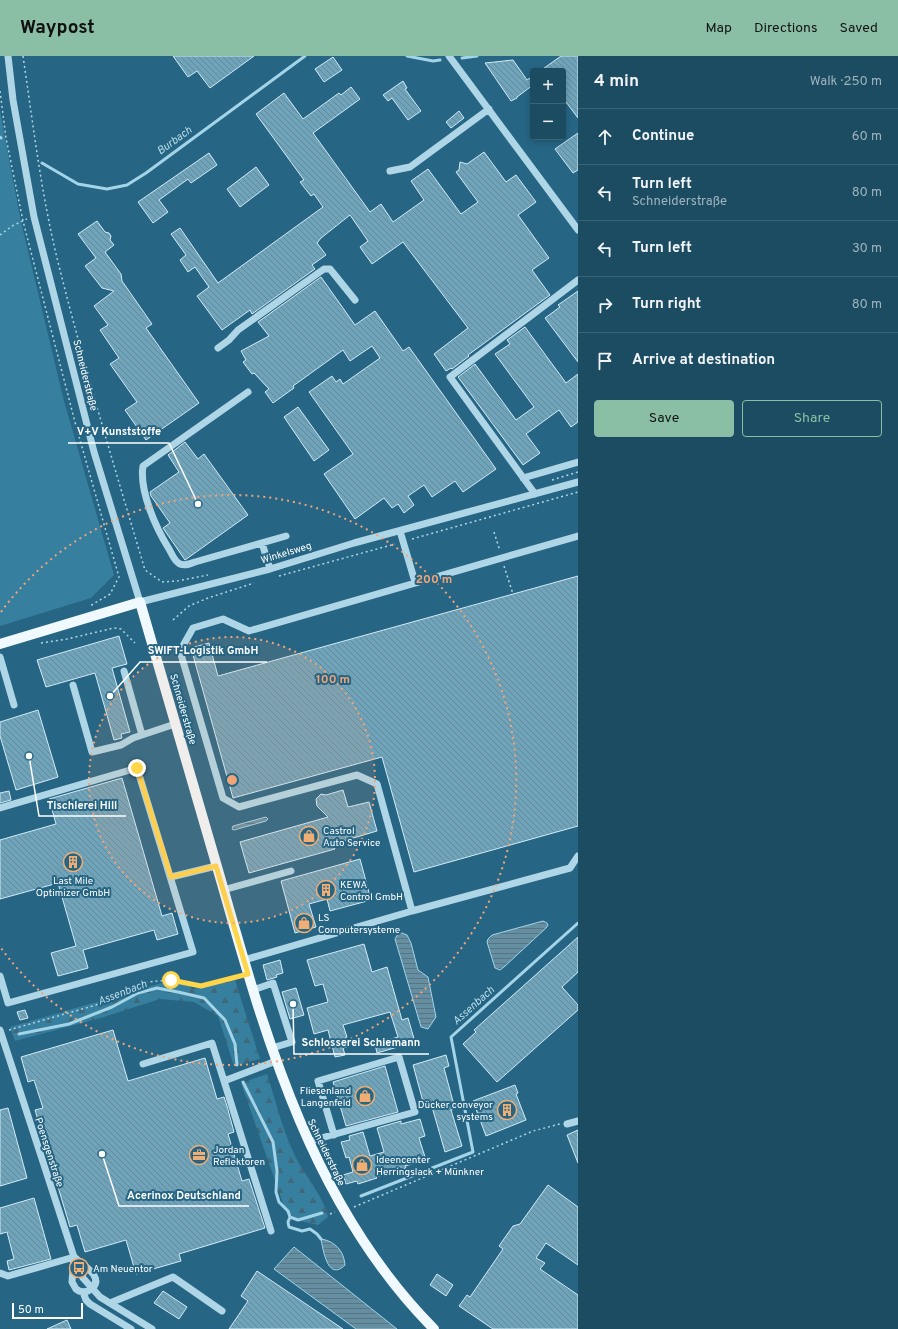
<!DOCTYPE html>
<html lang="en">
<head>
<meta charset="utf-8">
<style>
	body { margin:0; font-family:Overpass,sans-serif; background:#29566b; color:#f1f3f6 }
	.controls { position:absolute; right:12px; top:12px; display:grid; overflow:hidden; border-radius:4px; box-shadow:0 2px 6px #0003 }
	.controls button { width:36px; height:36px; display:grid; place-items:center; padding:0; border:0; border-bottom:1px solid #3a6377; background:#1c4c62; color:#f1f3f6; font:20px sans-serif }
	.scale { position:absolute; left:12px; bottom:10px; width:71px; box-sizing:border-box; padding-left:4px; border:2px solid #fff; border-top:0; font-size:11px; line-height:14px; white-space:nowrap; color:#fff; -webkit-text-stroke:3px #266583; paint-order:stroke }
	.stop { position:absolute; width:12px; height:12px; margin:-9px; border:3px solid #ffd54a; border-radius:50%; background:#fff }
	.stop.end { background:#ffd54a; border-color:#fff; box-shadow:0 1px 4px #0008 }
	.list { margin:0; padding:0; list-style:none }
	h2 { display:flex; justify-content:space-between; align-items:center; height:52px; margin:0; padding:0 16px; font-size:17px }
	h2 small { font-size:13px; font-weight:400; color:#a0b4be }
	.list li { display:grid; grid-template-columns:26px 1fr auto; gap:12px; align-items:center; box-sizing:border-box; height:56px; padding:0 16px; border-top:1px solid #3a6377 }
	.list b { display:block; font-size:15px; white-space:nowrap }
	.list p { margin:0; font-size:13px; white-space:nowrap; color:#a0b4be }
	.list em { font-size:13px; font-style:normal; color:#a0b4be }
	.actions { display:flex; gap:8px; padding:12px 16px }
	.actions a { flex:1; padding:9px 0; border:1px solid #8abfa5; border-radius:4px; text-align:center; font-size:14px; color:#8abfa5 }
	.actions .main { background:#8abfa5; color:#111 }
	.icon { flex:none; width:22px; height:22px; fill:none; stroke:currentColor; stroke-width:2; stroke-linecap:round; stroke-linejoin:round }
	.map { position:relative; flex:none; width:578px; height:1273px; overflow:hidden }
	header { display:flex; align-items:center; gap:24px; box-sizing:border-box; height:56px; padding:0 20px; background:#8abfa5; color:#111 }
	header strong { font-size:19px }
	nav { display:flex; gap:22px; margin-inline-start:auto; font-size:14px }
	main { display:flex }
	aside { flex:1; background:#1c4c62 }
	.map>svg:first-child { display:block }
</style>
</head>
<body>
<header>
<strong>Waypost</strong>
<nav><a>Map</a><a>Directions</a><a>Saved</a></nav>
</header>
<main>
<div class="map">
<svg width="578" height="1273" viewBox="0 0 578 1273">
	<defs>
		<pattern id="forest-firs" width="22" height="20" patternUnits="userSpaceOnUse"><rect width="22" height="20" fill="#377f9e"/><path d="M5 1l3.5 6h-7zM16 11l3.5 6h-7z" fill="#406879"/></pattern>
		<pattern id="water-rules" width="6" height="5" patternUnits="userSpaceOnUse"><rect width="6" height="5" fill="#648fa3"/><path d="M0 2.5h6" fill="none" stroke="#5a7480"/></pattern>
		<pattern id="building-back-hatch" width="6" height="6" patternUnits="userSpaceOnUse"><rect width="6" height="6" fill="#6ea3ba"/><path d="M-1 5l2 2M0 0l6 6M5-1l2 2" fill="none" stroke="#648999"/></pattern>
	</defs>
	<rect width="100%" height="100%" fill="#266583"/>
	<path fill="url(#forest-firs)" d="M179,922L193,933L235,924L260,1003L234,1010L218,960L194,946L160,943L104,961L15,985L10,971Z
		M267,1018C276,1046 283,1076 296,1102C307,1122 323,1140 328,1161L318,1169L301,1165L286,1156L241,1027Z"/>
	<path fill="#377f9e" d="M0,55L21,166L64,345L114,519L91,542L0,570Z"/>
	<path fill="url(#water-rules)" stroke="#a3d4e8" d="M266,761L268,763L266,765L234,774L232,773L233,770Z
		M543,865L547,867L548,869L546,872L504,911L500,914L495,912L487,886L488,883L492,879Z
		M402,877L407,879L411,887L418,914L428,921L436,961L428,973L421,971L395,883L398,878Z
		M321,1183C335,1185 344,1195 345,1209C328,1226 323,1194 321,1183Z
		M294,1191L397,1273H356L274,1213Z"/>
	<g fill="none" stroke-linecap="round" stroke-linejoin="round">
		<path stroke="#a3d4e8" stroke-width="3" d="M407,0L433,5L440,4
			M462,2L477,0
			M0,81L1,82
			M42,107L78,128L107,133L127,129L146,117L305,0
			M19,978L69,968L112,951L138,937L157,932L178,936L204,942L225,964L235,988L237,1009
			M243,1026L273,1086L277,1115L276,1136L279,1146L288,1155L290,1161L298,1164L322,1157
			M361,1140L473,1096L451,981L578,867
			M290,1161L288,1166L289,1171L302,1175L310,1173L317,1178L321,1183"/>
	</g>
	<path fill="url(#building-back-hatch)" stroke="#d2ebf6" d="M173,0H254L210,32L197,15L188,21Z
		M561,0H578V62L563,42V15H540Z
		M333,1L342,14L324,26L315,13Z
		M513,4L527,24L533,20V29L517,41V42L511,45L485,7Z
		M403,25L407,32L405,33L421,55L408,64L392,42L388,45L383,39Z
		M351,31L360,43L313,77L370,156L381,148L393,166L424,144L411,125L428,113L461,158L478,146L456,116L459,114L460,106L467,108L484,96L506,126L516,119L536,146L518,159L549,202L532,214L550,239L468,299L469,300L452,313L451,312L446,315L434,298L468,272L403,186L372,208L360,191L368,185L350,159L321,182L317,187L326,199L312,209L315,213L252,258L250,254L222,274L197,240L209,231L195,211L188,216L180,204L186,199L171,178L180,172L218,227L323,151L314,138L311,140L300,126L304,124L256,58L284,37L303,63L339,37L341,39Z
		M459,55L464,62L451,72L446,66Z
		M578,77V114L573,117L555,93Z
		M209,97L217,109L191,127L188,123L159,144L168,156L153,167L138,146Z
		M256,111L269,129L240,151L227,133Z
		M97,165L105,176L109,177L111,180L110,184L114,189L105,196L121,218L122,225L152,268L146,272L199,347L146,384L125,354L137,346L110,308L119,302L100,274L108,269L94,250L114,235L102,232L85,210L96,202L78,178Z
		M321,221L355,269L375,255L403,295L409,291L496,413L463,436L455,425L432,441L424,429L408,440L414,449L404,457L398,448L392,452L384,442L355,463L324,418L353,398L309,336L332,320L336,326L340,323L343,328L380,302L372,290L350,305L343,294L293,330L294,332L273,347L265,336L269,333L254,317L252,318L243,306L246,304L241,295L269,280L258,266Z
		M578,235V306L545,262L560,251L558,249Z
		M525,271L566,327L578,318V366L571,371L559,354L526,378L540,397L523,409L458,321L475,308L516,364L534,351L495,298L510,288L507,284Z
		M298,351L329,394L314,405L284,361Z
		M185,386L198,403L204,398L248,459L185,504L163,472L170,467L151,440L150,436L179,416L168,399Z
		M578,520V770L414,816L382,701L233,742L191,592L209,587L218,620Z
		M119,580L127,608L112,612L130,676L121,678L122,682L114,684L95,617L46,631L37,604Z
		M38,654L58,721L16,734L0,680V666Z
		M122,722L162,860L172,857L178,878L157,884L154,874L83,894L88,912L58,920L51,897L76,890L58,827L0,843V784L56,768L49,743Z
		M343,734L348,751L369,746L377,775L333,788L335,793L249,817L240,786L328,761L317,750L316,743L321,738L326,739Z
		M9,735L11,744L0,747V737Z
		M360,803L371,844L330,855L327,843L309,848L316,871L295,877L281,825Z
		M578,881V916L562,931L578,949V954L497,1026L463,988L476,976L474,974Z
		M364,888L372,916L387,911L402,964L408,962L415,986L377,997L375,988L398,981L390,956L343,969L347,981L345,982L347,991L343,992L345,999L335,1001L328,974L314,978L307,952L328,946L323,928L315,930L307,904Z
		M280,904L283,917L276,919L277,921L267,924L263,909Z
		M296,932L304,959L290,963L282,936Z
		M25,954L28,962L20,964L17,956Z
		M113,974L128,1025L205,1002L217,1043L224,1041L227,1050L234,1076L228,1078L242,1125L249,1123L265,1172L179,1198L181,1205L136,1218L126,1184L85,1196L77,1169L70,1171L35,1054L43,1052L34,1024L28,1026L21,1001Z
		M446,999L449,1010L444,1012L455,1053L451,1054L462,1090L445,1096L432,1051L425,1053L413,1009Z
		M385,1010L398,1056L346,1070L333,1026Z
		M515,1029L518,1037L516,1038L526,1064L486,1080L473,1045Z
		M8,1052L27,1122L0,1130V1054Z
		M420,1063L425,1080L419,1082L426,1104L405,1110L406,1112L376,1121L377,1122L358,1128L357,1125L346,1128L343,1119L353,1116L349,1101L346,1102L341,1086L350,1084L349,1080L363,1076L370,1100L384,1096L377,1072L401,1065V1068Z
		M578,1074V1107L567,1079Z
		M548,1129L578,1151V1209L546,1187L536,1202L545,1207L540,1213L578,1239V1273H493L459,1250L467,1239L470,1241L503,1193L499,1190L513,1170L520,1168Z
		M34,1142L51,1203L9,1214L7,1205L14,1203L7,1176L0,1178V1152Z
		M257,1215L343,1273H229L248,1245L241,1240Z
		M437,1218L453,1229L446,1240L430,1229Z
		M163,1235L187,1251L179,1263L154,1247Z
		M67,1264L71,1273H47Z"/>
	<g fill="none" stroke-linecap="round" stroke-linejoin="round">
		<path stroke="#afd6e7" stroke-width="1.5" stroke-dasharray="2 3" stroke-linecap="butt" d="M23,0C33,68 41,136 57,202C83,307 114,410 145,514L162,526L177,525L208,519
			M0,35L6,82L23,165L76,370L119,521L110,538L90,550
			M0,179L12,170L27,163
			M552,424L578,416
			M494,476L500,495
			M412,483L578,436
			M504,510L513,538
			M279,520L395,488
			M173,564L189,550L208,542L254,527
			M41,587L67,583L114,572L121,573L135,587
			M9,974L96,949L147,926L171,924L201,930L239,920
			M354,1151L533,1075L560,1068
			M330,1158L335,1156"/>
		<path stroke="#afd6e7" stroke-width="7" d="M8,0L13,44L34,161L94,396L140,546L270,513L354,487L578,426
			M449,0L578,174
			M390,115L410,111L489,53
			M218,292L229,284L238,274L324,213H330L355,244
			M248,336L143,410C139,435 156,472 169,493C172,498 174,505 180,508C185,510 190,508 195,506L286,480
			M523,422L578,406
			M535,438L450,321L578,224
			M400,475L415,526
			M578,480L249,575L223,563L193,572L180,595L223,742L239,751L357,719L377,728L412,855L570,812L578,800
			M262,487L270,513
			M0,601L14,649
			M124,615L142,679
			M73,629L92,696L121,689L133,682L175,668
			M0,752L137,712L193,896L8,947L0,920
			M171,821L216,810
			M223,834L291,815
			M244,904L412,855
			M253,934L273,927L292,986L272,992
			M0,974L74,1201L83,1222L100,1241L152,1273
			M143,1008L212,987L224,1025
			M567,1068L578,1065
			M308,1086L321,1082L415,1056L399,1001L318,1025L334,1079
			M271,1175L224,1025L276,1005
			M74,1201C82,1208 106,1222 91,1233C88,1236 83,1236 79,1235L76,1233L72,1226Z
			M0,1217L8,1220L74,1201
			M83,1236L86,1244L90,1248L131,1273
			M110,1247L173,1221L222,1255"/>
		<path stroke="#f0f9fd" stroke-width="10" d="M0,588L140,546C167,638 193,730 220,821C266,983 312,1150 434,1273"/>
	</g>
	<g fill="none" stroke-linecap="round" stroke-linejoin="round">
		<path stroke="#ffd54a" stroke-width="5" d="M137,712L171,821L216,810L248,918L201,930L171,924"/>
	</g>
	<circle cx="232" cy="724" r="143" fill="#f2a479" fill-opacity=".12"/>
	<g fill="none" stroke="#f2a479" stroke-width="2" stroke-dasharray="2 4">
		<circle cx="232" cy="724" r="143"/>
		<path d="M1 556A285 285 0 1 1 1 892"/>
	</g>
	<defs>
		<symbol id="shop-ring" viewBox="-11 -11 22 22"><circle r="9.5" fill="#266583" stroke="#f0ae74" stroke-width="1.5"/><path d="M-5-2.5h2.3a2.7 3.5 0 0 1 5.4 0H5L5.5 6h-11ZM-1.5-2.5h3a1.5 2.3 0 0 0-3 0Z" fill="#f0ae74"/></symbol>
		<symbol id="building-ring" viewBox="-11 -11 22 22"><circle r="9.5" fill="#266583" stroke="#f0ae74" stroke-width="1.5"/><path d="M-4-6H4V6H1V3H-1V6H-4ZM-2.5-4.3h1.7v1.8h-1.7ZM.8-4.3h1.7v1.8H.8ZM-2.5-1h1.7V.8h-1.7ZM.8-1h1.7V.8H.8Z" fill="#f0ae74"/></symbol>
		<symbol id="office-ring" viewBox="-11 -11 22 22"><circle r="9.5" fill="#266583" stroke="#f0ae74" stroke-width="1.5"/><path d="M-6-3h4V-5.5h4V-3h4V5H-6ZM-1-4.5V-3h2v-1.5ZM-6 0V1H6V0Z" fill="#f0ae74"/></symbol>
		<symbol id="bus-ring" viewBox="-11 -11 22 22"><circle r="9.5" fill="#266583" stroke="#f0ae74" stroke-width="1.5"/><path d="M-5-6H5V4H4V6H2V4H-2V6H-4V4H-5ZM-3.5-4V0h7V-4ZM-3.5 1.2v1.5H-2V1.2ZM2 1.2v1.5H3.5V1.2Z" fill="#f0ae74"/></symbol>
	</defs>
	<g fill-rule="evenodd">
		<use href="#shop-ring" x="298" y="769" width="22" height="22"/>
		<use href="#building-ring" x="62" y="795" width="22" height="22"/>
		<use href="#building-ring" x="315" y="823" width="22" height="22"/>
		<use href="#shop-ring" x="293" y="856" width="22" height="22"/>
		<use href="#shop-ring" x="354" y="1029" width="22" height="22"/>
		<use href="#building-ring" x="496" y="1043" width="22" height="22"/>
		<use href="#office-ring" x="188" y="1088" width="22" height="22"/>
		<use href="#shop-ring" x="351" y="1098" width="22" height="22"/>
		<use href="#bus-ring" x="68" y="1201" width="22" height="22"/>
	</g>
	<g text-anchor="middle" stroke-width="4" stroke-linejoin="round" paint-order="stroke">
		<g font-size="10" fill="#fff" stroke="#266583">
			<text transform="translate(86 319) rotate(76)" y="4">Schneiderstraße</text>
			<text transform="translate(286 496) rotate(-17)" y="4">Winkelsweg</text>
			<text transform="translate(184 653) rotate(74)" y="4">Schneiderstraße</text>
			<text transform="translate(50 1096) rotate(72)" y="4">Poensgenstraße</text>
			<text transform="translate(327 1096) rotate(64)" y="4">Schneiderstraße</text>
		</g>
		<g font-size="10" fill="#fff" stroke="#266583" text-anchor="start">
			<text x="323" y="778">Castrol<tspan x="323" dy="12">Auto Service</tspan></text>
			<text x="73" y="828" text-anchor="middle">Last Mile<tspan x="73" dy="12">Optimizer GmbH</tspan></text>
			<text x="340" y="832">KEWA<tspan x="340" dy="12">Control GmbH</tspan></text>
			<text x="318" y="865">LS<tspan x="318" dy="12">Computersysteme</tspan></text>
			<text x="351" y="1038" text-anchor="end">Fliesenland<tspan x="351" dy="12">Langenfeld</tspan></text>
			<text x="493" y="1052" text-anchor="end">Dücker conveyor<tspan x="493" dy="12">systems</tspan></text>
			<text x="213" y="1097">Jordan<tspan x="213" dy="12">Reflektoren</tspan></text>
			<text x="376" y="1107">Ideencenter<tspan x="376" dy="12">Herringslack + Münkner</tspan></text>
			<text x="93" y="1216">Am Neuentor</text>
		</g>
		<g font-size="11" font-style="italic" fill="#badfee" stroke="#266583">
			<text transform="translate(174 84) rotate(-36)" y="4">Burbach</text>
			<text transform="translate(122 936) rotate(-21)" y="4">Assenbach</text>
			<text transform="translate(473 949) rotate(-42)" y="4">Assenbach</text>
		</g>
	</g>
	<circle cx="232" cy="724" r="6" fill="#f2a479" stroke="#266583" stroke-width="2"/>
	<g font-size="12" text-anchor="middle" font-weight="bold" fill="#f2a479" stroke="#266583" stroke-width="4" stroke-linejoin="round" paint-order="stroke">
		<text x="434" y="527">200 m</text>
		<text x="333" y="627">100 m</text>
	</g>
	<path fill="none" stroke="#fff" stroke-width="1.5" d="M198 448L169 387H68M110 640L140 606H267M29 700L39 760H126M293 948L294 998H429M102 1098L119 1150H249"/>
	<g fill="#fff" stroke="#266583" stroke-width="1.5">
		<circle cx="198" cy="448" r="4"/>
		<circle cx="110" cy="640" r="4"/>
		<circle cx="29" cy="700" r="4"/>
		<circle cx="293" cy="948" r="4"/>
		<circle cx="102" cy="1098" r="4"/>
	</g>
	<g font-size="11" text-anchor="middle" font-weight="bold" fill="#fff" stroke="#266583" stroke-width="4" stroke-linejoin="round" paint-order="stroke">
		<text x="119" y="379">V+V Kunststoffe</text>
		<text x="203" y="598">SWIFT-Logistik GmbH</text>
		<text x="82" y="753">Tischlerei Hill</text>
		<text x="361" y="990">Schlosserei Schiemann</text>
		<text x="184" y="1143">Acerinox Deutschland</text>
	</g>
</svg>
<div class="controls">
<button>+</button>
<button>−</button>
</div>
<div class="scale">50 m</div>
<div class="stop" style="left:171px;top:924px"></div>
<div class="stop end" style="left:137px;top:712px"></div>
</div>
<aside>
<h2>4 min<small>Walk · 250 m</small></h2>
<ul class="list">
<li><svg class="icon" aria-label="ahead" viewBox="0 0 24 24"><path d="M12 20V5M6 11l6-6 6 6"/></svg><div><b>Continue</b></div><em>60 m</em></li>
<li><svg class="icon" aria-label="left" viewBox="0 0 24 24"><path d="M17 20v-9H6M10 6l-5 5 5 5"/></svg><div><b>Turn left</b><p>Schneiderstraße</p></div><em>80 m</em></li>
<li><svg class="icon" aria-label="left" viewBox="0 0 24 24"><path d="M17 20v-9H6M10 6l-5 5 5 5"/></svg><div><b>Turn left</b></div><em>30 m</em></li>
<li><svg class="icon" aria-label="right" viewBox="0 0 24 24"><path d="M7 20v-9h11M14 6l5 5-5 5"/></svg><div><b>Turn right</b></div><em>80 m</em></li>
<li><svg class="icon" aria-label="arrive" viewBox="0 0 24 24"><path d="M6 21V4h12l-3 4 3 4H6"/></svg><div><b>Arrive at destination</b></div></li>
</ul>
<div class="actions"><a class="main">Save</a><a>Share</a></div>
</aside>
</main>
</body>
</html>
